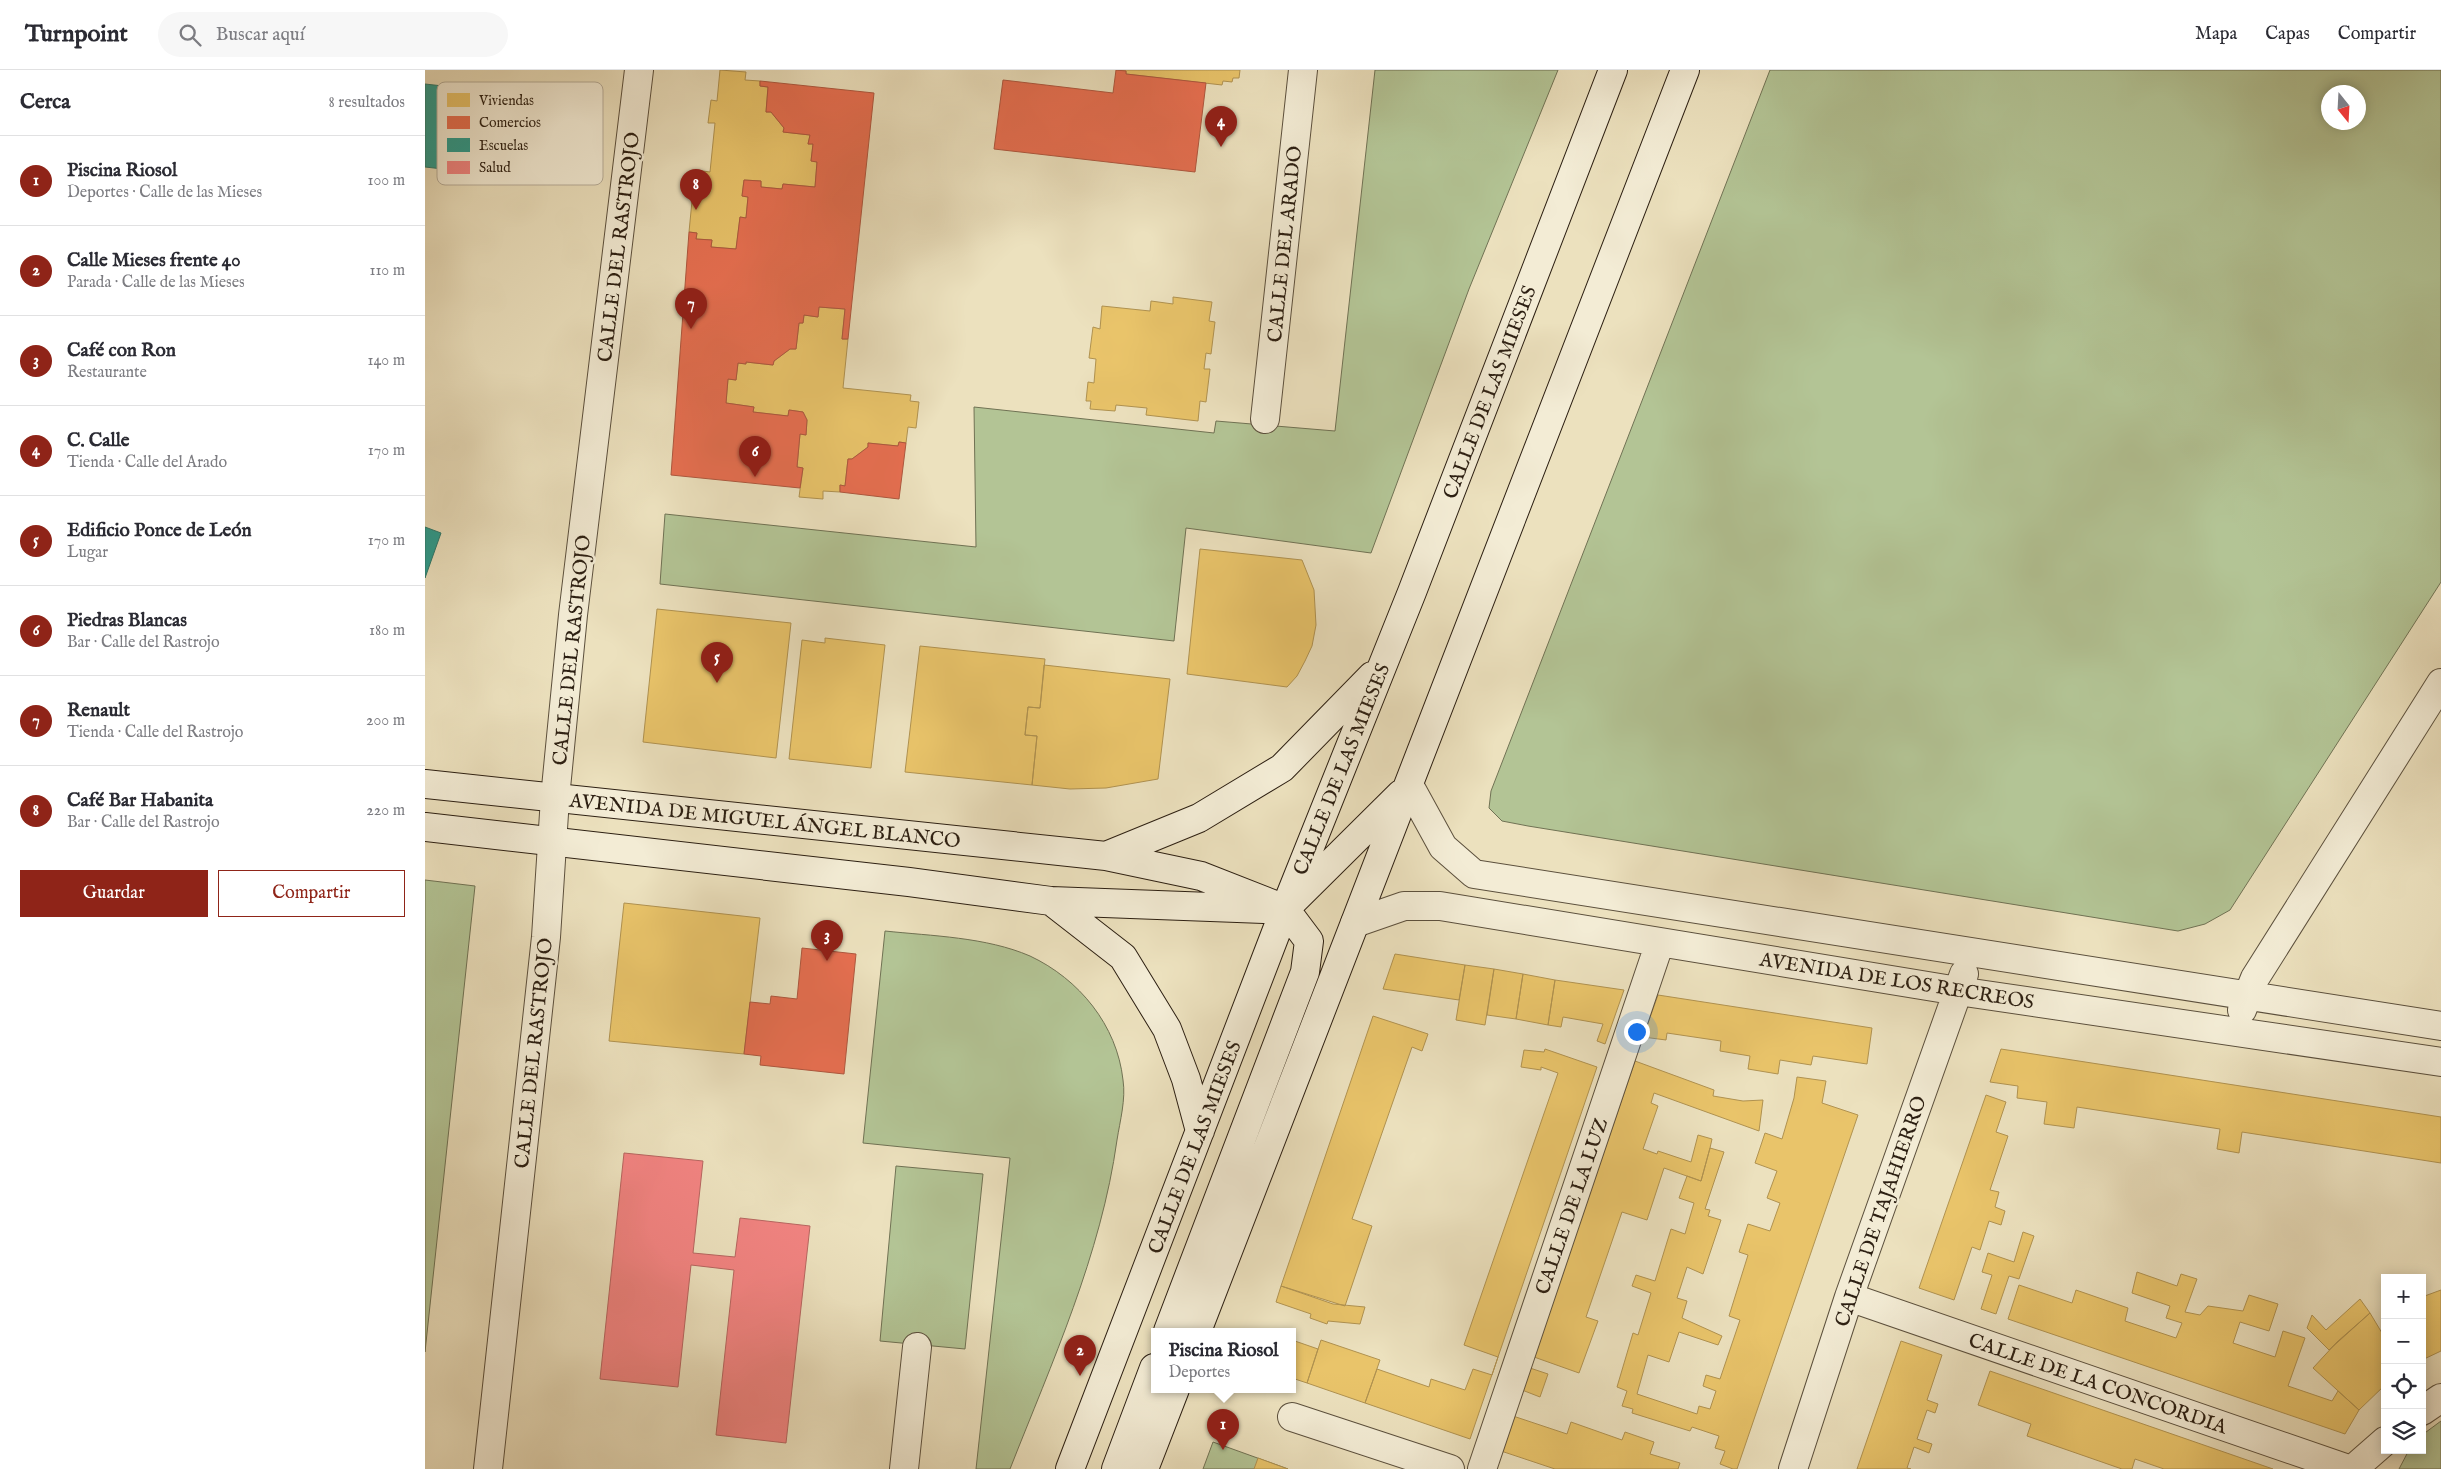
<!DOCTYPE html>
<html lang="es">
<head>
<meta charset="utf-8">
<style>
	body { margin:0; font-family:"IM FELL English",serif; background:#f7f7f7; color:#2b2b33 }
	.controls { position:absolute; right:15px; bottom:15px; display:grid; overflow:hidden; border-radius:0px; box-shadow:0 2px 12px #0003 }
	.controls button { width:45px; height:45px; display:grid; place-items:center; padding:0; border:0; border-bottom:1px solid #e1e1e2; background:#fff; color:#2b2b33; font:25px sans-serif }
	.compass { position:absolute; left:1896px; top:15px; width:45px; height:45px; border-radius:50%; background:#fff; box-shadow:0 2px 12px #0003; rotate:162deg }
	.you { position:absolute; left:1211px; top:961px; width:18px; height:18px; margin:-12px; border:4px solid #fff; border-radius:50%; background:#1a73e8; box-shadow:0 0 0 8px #1a73e833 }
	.badge { display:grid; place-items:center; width:32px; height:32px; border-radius:50%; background:#8f2418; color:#fff; font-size:16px; font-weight:700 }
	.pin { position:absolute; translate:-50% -41px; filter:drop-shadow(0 1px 2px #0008) }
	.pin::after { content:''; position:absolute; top:26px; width:18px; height:15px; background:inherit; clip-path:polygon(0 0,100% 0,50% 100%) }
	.popup { position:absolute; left:726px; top:1258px; width:145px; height:65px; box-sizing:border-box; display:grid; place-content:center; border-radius:0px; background:#fff; filter:drop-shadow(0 1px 4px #0005); font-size:16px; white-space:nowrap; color:#7c7c81 }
	.popup b { font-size:19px; color:#2b2b33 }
	.popup::after { content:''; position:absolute; left:50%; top:100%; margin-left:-10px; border:10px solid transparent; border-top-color:#fff }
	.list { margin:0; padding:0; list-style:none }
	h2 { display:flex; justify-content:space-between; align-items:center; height:65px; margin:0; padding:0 20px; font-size:21px }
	h2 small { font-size:16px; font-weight:400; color:#7c7c81 }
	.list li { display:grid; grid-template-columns:32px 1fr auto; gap:15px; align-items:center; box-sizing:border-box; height:90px; padding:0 20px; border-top:1px solid #e1e1e2 }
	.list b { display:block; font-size:19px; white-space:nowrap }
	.list p { margin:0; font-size:16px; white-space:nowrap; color:#7c7c81 }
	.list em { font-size:16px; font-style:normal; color:#7c7c81 }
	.actions { display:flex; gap:10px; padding:15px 20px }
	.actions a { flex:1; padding:11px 0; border:1px solid #8f2418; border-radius:0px; text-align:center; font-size:18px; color:#8f2418 }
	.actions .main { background:#8f2418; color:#fff }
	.icon { flex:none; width:28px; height:28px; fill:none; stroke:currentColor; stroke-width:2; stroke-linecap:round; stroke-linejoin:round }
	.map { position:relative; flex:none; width:2016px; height:1399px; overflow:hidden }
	header { display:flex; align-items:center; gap:30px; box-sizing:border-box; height:70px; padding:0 25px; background:#fff; border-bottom:1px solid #e1e1e2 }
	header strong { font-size:24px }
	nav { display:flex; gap:28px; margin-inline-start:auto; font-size:18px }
	.search { width:350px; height:45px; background:#f7f7f7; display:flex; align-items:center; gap:12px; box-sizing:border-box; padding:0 18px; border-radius:28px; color:#7c7c81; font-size:19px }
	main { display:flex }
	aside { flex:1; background:#fff }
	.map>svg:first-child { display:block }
</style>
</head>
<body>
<header>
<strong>Turnpoint</strong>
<div class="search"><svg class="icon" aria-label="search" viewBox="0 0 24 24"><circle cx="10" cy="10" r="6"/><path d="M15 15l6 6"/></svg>Buscar aquí</div>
<nav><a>Mapa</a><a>Capas</a><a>Compartir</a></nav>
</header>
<main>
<aside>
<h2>Cerca<small>8 resultados</small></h2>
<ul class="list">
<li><span class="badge">1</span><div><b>Piscina Riosol</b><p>Deportes · Calle de las Mieses</p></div><em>100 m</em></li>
<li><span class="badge">2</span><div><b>Calle Mieses frente 40</b><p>Parada · Calle de las Mieses</p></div><em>110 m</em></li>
<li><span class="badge">3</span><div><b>Café con Ron</b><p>Restaurante</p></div><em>140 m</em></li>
<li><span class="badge">4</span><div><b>C. Calle</b><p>Tienda · Calle del Arado</p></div><em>170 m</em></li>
<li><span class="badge">5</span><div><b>Edificio Ponce de León</b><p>Lugar</p></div><em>170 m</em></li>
<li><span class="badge">6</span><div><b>Piedras Blancas</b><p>Bar · Calle del Rastrojo</p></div><em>180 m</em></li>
<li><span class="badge">7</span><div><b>Renault</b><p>Tienda · Calle del Rastrojo</p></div><em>200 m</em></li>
<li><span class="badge">8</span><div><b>Café Bar Habanita</b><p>Bar · Calle del Rastrojo</p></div><em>220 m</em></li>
</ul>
<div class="actions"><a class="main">Guardar</a><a>Compartir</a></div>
</aside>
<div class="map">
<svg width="2016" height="1399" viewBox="0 0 2016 1399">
	<rect width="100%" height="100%" fill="#ece1be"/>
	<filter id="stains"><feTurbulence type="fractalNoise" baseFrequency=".004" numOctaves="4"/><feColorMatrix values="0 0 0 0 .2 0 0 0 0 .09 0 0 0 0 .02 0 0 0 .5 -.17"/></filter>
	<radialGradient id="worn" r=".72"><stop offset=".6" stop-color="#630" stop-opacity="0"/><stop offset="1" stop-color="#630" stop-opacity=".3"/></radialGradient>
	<path fill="#b3c495" stroke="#707254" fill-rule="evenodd" d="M950,0H1133L1044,219L946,483L761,458L749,571L235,514L240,444L551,477L549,337L789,363L791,351L910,361Z
		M1345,0H2016V512L1805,840L1780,854L1753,861L1103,756L1077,751L1064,738L1066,721ZM1904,22H1934V52H1904Z
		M0,810L50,816L0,1282Z
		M460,861C507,866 561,867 605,886C654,909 692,955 698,1010C701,1029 695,1051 692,1070C676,1185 627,1292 585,1399H551L585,1088L438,1073Z
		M471,1096L558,1104L540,1279L455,1271Z
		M2016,1351V1399H1974L1984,1380H1997V1365Z
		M788,1372L863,1399H778Z"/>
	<path fill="#e9c46a" stroke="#b09250" d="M295,0L321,2L320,10L335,11V16L343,17L341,42H346L359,58L358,62L385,65L383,74H388L386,91L392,92L390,117L358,114L357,119L336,117V111L319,110L317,126L323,127L321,148L315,147L311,179L286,177L287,170L271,169L272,163L264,162L270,100L285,102L290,53H283L286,30L292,31Z
		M691,0H815L814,8H808L807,12L798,11L797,15L701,4V1Z
		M748,227L787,232L784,251L790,252L786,284L781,283L779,299H785L781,332L775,331L773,351L721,345L722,338L691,335L690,341L665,339L666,331H661L663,312L669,313L671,289L664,288L668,257L675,259L677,236L725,241L726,231L748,234Z
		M394,237L420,239L417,269H423L418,318L486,325L485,331L494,332L491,358L483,357L481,373L474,372L473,376L443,373V377L427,389H423L420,416L415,415V422L398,421V429L374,427L378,398L372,397L375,364L381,365L382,350L378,342L364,340L363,346L328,342L329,337L301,333L303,309L311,310L313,293L321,294V292L348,295L349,291L365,279H371L374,253H378L379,245L393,247Z
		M775,479L877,490L889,520L891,555L887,576L880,591L872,606L862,617L762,604Z
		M232,539L366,553L351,688L218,672Z
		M400,568L460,575L446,698L364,689L377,570L400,573Z
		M495,576L620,589L615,638L603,637L600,665L612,666L607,715L480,702Z
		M619,595L745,609L733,709L681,718L645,719L607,715L612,666L600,665L603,637L615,638Z
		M199,833L335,848L319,984L184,971Z
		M970,884L1040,895L1034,930L958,919Z
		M1040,895L1069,899L1060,955L1031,950Z
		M1069,899L1098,904L1091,949L1062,945Z
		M1098,904L1130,910L1123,955L1091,949Z
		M1130,910L1199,920L1180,974L1172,971L1178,954L1138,947L1136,957L1123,955Z
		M1233,925L1447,958L1442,994L1388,986L1386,995L1355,990L1353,1004L1323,999L1325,986L1295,981L1296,971L1242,963L1241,970L1218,967Z
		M948,946L1003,964L997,981L987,977L927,1149L947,1156L920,1236L856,1216Z
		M1120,979L1172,997L1045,1369L940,1333L952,1299L1004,1317L1006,1309L1040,1320L1048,1299L1067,1305L1073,1287L1039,1275L1133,1003L1116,997V1000L1096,997L1099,980L1119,982Z
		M1576,979L2016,1047V1093L1817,1062L1814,1083L1792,1079L1795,1059L1652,1037L1649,1058L1619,1054L1622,1032L1592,1028L1593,1016L1565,1012Z
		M1210,991L1289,1020L1288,1026L1318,1031L1338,1030L1334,1061L1229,1023L1226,1033L1233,1036L1218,1079L1232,1084L1233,1081L1266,1092L1273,1065L1287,1069L1285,1078L1276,1111L1239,1098L1222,1150L1197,1142L1161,1247L1173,1251L1154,1303L1109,1287Z
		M1372,1007L1401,1011L1397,1033L1433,1045L1312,1399H1308L1295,1394L1300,1381L1290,1378L1294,1366L1267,1357L1265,1361L1207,1343L1208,1339L1197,1336L1202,1321L1192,1317L1208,1263L1213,1265L1226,1223L1207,1216L1211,1205L1230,1211L1246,1159L1260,1164L1269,1133L1254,1128L1262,1106L1276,1111L1285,1078L1299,1082L1280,1139L1285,1140L1283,1146L1296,1150L1278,1204L1262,1197L1252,1228L1262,1231L1257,1248L1297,1266L1293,1275L1254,1262L1244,1292L1223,1285L1212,1324L1272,1344L1274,1336L1285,1339L1291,1321L1278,1316L1281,1305L1295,1309L1315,1250L1304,1246L1323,1185L1314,1182L1323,1154L1345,1161L1355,1133L1342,1128L1352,1101L1330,1093L1340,1063L1357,1069L1369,1028Z
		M1561,1025L1581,1032L1571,1062L1583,1066L1565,1120L1574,1122L1570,1137L1580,1141L1576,1155L1564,1151L1555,1180L1547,1177L1529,1230L1494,1218Z
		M1598,1162L1609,1166L1594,1209L1584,1206L1571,1244L1556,1239L1567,1205L1557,1202L1563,1183L1589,1192Z
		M1712,1202L1752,1216L1756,1204L1772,1209L1760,1242L1775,1245L1783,1236L1818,1241L1824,1225L1853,1234L1844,1261L1815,1252L1808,1273L1850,1287L1858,1261L1880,1268L1863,1316L1907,1331L1913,1321L1934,1340L1920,1364L1583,1249L1594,1215L1647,1233L1651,1220L1703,1238L1700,1251L1751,1268L1757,1253L1741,1248L1745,1236L1707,1223Z
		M856,1216L908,1234L940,1237L935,1254L903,1251L902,1254L885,1248L886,1244L851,1232Z
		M2016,1220V1281L1997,1290V1227Z
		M1935,1229L1945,1243L1904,1280L1882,1258L1887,1245L1901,1260Z
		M1945,1243L1957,1263L1960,1261V1315L1934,1340L1888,1298L1912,1272Z
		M867,1270L893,1279L882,1313L867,1308Z
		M896,1270L955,1290L940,1333L882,1313Z
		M1476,1271L1517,1285L1502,1330L1513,1334L1510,1343L1502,1340L1492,1369L1507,1374L1504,1383L1489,1377L1482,1398L1486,1399H1432Z
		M1105,1298L1123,1304L1115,1327L1097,1320Z
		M1565,1301L1848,1399H1739L1710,1389L1707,1399H1697L1602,1366L1606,1354L1553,1335Z
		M1088,1346L1142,1364L1146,1352L1197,1370L1200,1362L1229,1372L1225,1384L1255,1393L1253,1399H1130L1076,1381Z
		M833,1388L863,1399H829Z"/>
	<path fill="#e76f51" stroke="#af573e" d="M691,0L701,1V4L781,13L770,102L569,79L578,10L688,23Z
		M335,11L449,23L423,269H417L420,239L394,237L393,247L379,245L378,253H374L371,279H365L349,291L348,295L321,292V294L313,293L311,310L303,309L301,333L329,337L328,342L363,346L364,340L378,342L382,350L381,365L375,364L372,397L378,398L375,418L246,405L264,162L272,163L271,169L287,170L286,177L311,179L315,147L321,148L323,127L317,126L319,110L336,111V117L357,119L358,114L390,117L392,92L386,91L388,74H383L385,65L358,62L359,58L346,42H341L343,17L335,16Z
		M474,372L481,373L474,429L415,422V415L420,416L423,389H427L443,377V373L473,376Z
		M377,878L431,884L419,1004L335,995L336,986L319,984L325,932L345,934L346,926L372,929Z"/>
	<path fill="#2a9d8f" stroke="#2b776a" d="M0,14L108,26L99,108L0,97Z
		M0,457L16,463L0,508Z"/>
	<path fill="#f28482" stroke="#b76660" d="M199,1083L278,1091L268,1183L310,1187L315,1148L385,1156L361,1373L291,1365L309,1200L266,1195L253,1317L175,1309Z"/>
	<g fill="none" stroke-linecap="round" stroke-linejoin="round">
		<defs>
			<path id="street" d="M840,349L878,0
				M984,715L1018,777L1049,804L2016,956
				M930,853L979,836H1015L1533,921L2016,992
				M1817,940L1830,908L2016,613
				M1424,1227L1923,1399
				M1997,1341L2016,1328
				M867,1347L1025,1399
				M63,1399L121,867L130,728L148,545L214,0
				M479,1399L492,1277
				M1057,1399L1235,872
				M1368,1399L1424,1227L1539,904
				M1928,1399L1960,1371"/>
			<path id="secondary" d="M0,714L681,786L776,806L860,839
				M0,757L484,812L626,831L839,839
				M681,786L774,748L857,698L947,606
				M626,831L698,887L742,959L761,1009L775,1061
				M868,831L976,724
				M743,1261L880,902L884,871L860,839
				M772,1261L1260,0
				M645,1399L860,839L987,522L1188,0
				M691,1399L729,1298
				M719,1399L750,1319"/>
		</defs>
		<use href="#street" stroke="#5c503d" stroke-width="30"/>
		<use href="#secondary" stroke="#2c1f12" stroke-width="30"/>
		<use href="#street" stroke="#f3ecd5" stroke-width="28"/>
		<use href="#secondary" stroke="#f3ecd5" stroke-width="28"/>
	</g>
	<g text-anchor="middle" stroke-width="5" stroke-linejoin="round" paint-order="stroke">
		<g font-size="20" fill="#2c1f12" stroke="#f3ecd5">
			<text transform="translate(859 174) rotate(-84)" y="7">CALLE DEL ARADO</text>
			<text transform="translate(193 177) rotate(-83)" y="7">CALLE DEL RASTROJO</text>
			<text transform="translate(1064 322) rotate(-69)" y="7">CALLE DE LAS MIESES</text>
			<text transform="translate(146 580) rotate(-84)" y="7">CALLE DEL RASTROJO</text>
			<text transform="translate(916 699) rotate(-68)" y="7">CALLE DE LAS MIESES</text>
			<text transform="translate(340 750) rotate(6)" y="7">AVENIDA DE MIGUEL ÁNGEL BLANCO</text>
			<text transform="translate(1472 910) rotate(9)" y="7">AVENIDA DE LOS RECREOS</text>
			<text transform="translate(108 983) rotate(-84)" y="7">CALLE DEL RASTROJO</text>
			<text transform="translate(769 1077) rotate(-69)" y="7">CALLE DE LAS MIESES</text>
			<text transform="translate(1146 1136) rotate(-71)" y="7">CALLE DE LA LUZ</text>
			<text transform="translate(1455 1141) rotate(-71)" y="7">CALLE DE TAJAHIERRO</text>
			<text transform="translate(1673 1313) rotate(19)" y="7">CALLE DE LA CONCORDIA</text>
		</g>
	</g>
	<rect x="12" y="12" width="166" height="103" rx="8" fill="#f3ecd5" stroke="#b7ae9a" stroke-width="1"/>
	<rect x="22" y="23" width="23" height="14" fill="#e9c46a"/>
	<rect x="22" y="46" width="23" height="13" fill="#e76f51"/>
	<rect x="22" y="68" width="23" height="14" fill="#2a9d8f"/>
	<rect x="22" y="91" width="23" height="13" fill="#f28482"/>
	<g font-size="14" fill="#2c1f12">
		<text x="54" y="35">Viviendas</text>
		<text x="54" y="57">Comercios</text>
		<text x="54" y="80">Escuelas</text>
		<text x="54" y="102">Salud</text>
	</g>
	<rect width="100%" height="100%" filter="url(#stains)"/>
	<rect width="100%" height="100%" fill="url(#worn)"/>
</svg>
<div class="controls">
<button>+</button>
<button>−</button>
<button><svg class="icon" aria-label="locate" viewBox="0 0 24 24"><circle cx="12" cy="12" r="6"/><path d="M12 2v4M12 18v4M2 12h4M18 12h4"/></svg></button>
<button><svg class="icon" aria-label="layers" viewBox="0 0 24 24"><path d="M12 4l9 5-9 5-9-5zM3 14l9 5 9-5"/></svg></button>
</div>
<svg class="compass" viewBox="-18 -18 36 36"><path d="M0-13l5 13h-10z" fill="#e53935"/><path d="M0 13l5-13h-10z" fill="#7c7c81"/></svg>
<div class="you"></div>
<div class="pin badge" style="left:798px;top:1380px">1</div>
<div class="popup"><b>Piscina Riosol</b>Deportes</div>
<div class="pin badge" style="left:655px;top:1306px">2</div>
<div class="pin badge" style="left:402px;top:891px">3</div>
<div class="pin badge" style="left:796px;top:77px">4</div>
<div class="pin badge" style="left:292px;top:613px">5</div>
<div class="pin badge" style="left:330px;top:407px">6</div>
<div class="pin badge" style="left:266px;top:259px">7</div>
<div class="pin badge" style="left:271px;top:140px">8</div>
</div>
</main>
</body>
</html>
